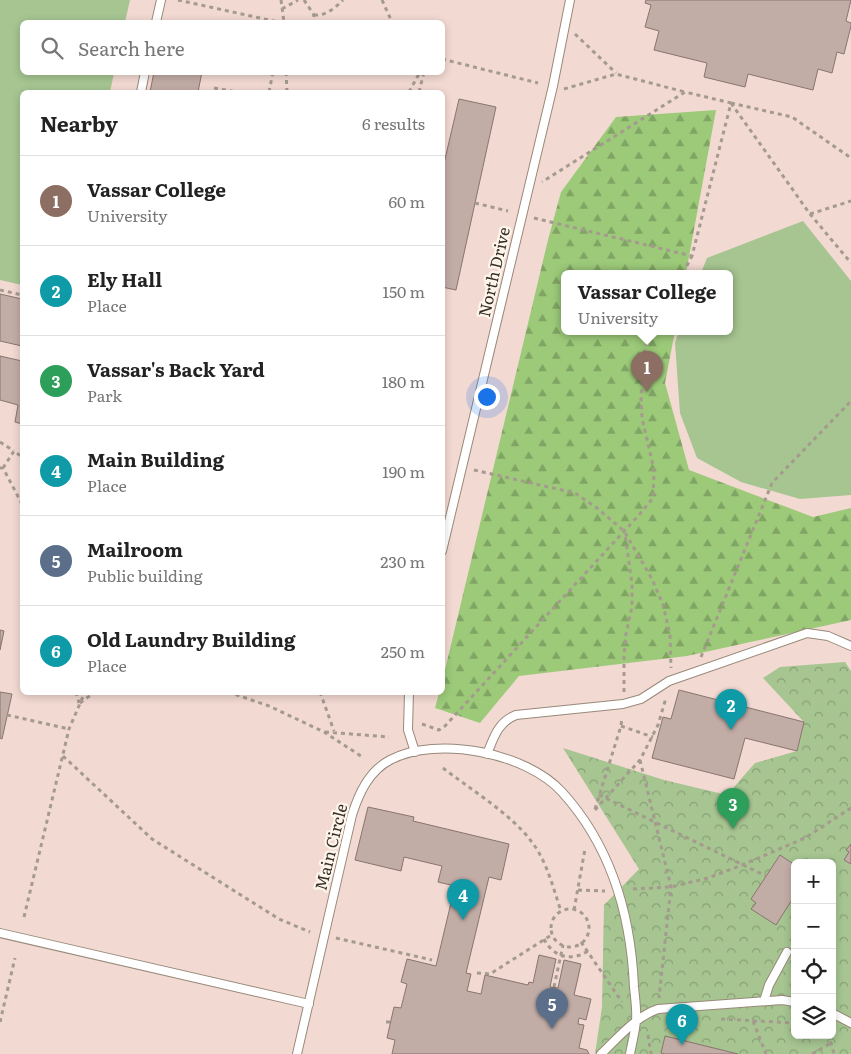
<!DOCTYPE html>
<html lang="en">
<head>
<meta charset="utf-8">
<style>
	body { margin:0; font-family:Literata,serif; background:#f2f2f2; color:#222 }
	.controls { position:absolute; right:15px; bottom:15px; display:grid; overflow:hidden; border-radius:8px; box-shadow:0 2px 8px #0003 }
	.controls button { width:45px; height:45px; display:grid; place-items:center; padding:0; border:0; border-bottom:1px solid #e0e0e0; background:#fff; color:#222; font:25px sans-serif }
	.you { position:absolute; left:486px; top:396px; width:18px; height:18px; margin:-12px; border:4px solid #fff; border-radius:50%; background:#1a73e8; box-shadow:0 0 0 8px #1a73e833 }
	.badge { display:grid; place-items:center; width:32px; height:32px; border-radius:50%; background:#917e25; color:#fff; font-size:16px; font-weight:700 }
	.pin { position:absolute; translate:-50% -41px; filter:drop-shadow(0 1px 2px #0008) }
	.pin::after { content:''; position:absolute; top:26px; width:18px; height:15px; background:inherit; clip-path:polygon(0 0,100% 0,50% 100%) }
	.popup { position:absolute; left:561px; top:270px; width:172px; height:65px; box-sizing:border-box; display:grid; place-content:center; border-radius:8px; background:#fff; filter:drop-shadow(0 1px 4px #0005); font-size:16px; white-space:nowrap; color:#767676 }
	.popup b { font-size:19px; color:#222 }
	.popup::after { content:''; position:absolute; left:50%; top:100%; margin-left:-10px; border:10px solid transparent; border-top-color:#fff }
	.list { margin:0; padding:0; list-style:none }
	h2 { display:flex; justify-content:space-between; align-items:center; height:65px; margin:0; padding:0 20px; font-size:21px }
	h2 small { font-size:16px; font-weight:400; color:#767676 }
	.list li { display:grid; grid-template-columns:32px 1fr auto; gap:15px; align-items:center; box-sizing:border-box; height:90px; padding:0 20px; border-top:1px solid #e0e0e0 }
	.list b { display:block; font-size:19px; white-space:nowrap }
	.list p { margin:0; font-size:16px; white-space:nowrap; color:#767676 }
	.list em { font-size:16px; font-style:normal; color:#767676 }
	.icon { flex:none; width:28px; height:28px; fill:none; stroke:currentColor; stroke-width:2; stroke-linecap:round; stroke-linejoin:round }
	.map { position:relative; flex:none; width:851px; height:1054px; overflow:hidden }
	.search { position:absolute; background:#fff; box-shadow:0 2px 8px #0003; left:20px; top:20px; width:425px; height:55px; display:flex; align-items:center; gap:12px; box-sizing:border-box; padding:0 18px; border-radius:8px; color:#767676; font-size:19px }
	.panel { position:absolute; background:#fff; box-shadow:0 2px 8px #0003; left:20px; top:90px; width:425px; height:605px; border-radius:8px }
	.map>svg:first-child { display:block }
</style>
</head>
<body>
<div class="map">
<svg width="851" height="1054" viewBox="0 0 851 1054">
	<defs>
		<pattern id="forest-firs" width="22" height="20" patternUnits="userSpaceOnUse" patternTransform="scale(1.25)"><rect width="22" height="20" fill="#9cca79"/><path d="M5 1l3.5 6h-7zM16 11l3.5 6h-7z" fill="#80a463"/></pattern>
		<pattern id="park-crowns" width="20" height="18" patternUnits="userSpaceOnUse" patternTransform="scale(1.25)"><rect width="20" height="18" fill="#a6c591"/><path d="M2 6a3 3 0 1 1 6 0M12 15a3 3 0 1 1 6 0" fill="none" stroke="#88a076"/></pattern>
	</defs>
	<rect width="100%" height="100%" fill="#f6e6d6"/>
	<path fill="#f2d9d2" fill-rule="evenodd" d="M0,0H851V1054H0ZM22,22H442V72H22ZM22,92H442V692H22ZM564,273H730V331H564ZM795,863H832V1035H795Z"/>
	<path fill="#a6c591" d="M0,0H130L125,22H22V72L114,73L110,92H22V285L0,280Z
		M803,221L851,281V495L800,499L741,482L697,458L680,413L675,343L679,331H730V273H701L707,258Z"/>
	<path fill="url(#forest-firs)" d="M716,110L686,273H564V331H675L665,383L689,470L813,517L851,508V620L687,656L519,676L480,723L435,708L439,693L442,692L443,678L548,240L561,192L616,117Z"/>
	<path fill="url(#park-crowns)" fill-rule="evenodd" d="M845,662L851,671V1054H595L602,1007L604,905L639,869L563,748L664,780L727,795L755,763L797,751L804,722L763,678L780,667ZM795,863H832V1035H795Z"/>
	<path fill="#c2aca6" stroke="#89746f" d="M646,0H851L846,21L851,23V26L844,54L837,52L832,73L818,69L813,90L748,74L745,87L704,77L707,63L654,50L659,31L645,27L651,5L645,3Z
		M154,72H202L198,92H150Z
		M459,99L496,107L456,290L442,287V172Z
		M0,294L22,299V346L0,341Z
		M0,356L22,361V424L15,422L18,405L0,400Z
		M0,630L4,631L0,650Z
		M679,690L804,722L797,751L745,738L734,779L652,758L663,717L671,719Z
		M0,692L12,694L2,739L0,738Z
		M368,807L414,817L413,821L509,844L501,880L489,877L466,973L471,974L467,991L481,994L485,975L528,985L529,982L533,983L539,955L556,959L550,987L558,988L564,960L581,964L574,995L591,999L586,1020L579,1018L578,1024L584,1025L579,1048L587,1050L589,1054H392L395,1040L387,1038L394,1007L401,1008L407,984L401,982L407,959L436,966L455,886L438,882L442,866L404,857L401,871L355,860Z
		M851,844V864L844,860L849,852L846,850Z
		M780,855L795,865V895L776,925L751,909L756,903L751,899Z
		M665,1036L738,1054H664L661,1053Z"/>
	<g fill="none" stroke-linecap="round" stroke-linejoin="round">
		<defs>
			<path id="lane" d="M156,22L161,0
				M141,92L145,72
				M442,551L553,86L570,0
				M409,692L408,730L415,752
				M487,754C494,737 498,722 516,715L623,704L641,699L669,681L807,633L828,636L851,646
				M0,933L309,1004
				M764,1001L769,985L787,952
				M832,1013L851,1023
				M297,1054L352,815C359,793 369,771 390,760C437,735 527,753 562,792C611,846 631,916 634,987C635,998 637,1010 636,1021C635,1032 632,1043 630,1054
				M601,1054C618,1038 635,1017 658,1009L782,1000L795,1002"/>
		</defs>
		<use href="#lane" stroke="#98897a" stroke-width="10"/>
		<path stroke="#a59a8e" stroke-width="3" stroke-dasharray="4 4" stroke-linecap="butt" d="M178,0L278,22
			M281,0L284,22
			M304,0L314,15L311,22
			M382,0L392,22
			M282,9L298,0
			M314,15C326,16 335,8 343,0
			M575,34L616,73
			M442,59L538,83
			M286,72L287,92
			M214,88L237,92
			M564,89L616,74L685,92
			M269,92L273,72
			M409,92L420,72
			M419,92L424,72
			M731,103L810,214L851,263
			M731,103L792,117L851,158
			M475,203L508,211
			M810,214L851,201
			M534,218L692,256L731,103L685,92L542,182
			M683,273L692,256
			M0,290L22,295
			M0,442L14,451
			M0,468H3L22,504
			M3,468L14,451L22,457
			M474,470L575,493L597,508L624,531L652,579L663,605L670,635L671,668
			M701,657L772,483L851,401
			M76,692L79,703
			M228,692L269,706L324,732L364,758
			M320,692L334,731
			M624,692V657L626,634L632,607V584L625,534
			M80,703L95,692
			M7,715L69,729
			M422,724L439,730L445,726L639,515L653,498L654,473L652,461L642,418L641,399L643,357L650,331
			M621,726L653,737
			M325,732L389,737
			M63,756L152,839L279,919L310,932
			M640,760L671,887L659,998
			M443,768C470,789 511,814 531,841C547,861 553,888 561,911
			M599,795L766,876
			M595,809L621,726L622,717
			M595,810L640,760L658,725L666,698
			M633,889L671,887L708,878L742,865L805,838L851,808
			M578,890L605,891
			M551 928a19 19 0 1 1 38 0a19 19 0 1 1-38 0Z
			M574,910L585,849
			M24,917L69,729L85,692
			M336,938L432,960
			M544,939C553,957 571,962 588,951
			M581,942L622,1002
			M477,973L490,974L553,934
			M554,987L563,945
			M721,1019L795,1023
			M753,1021L766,1054
			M0,1022L15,958
			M386,1022H391
			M648,1035L651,1054
			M826,1035L831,1043L834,1054
			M812,1054L831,1043"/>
		<use href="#lane" stroke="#fff" stroke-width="8"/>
	</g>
	<g text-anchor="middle" stroke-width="4.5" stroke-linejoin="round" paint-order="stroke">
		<g font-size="16" fill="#342e28" stroke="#fef5eb">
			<text transform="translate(494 272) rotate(-77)" y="6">North Drive</text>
			<text transform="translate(331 847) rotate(-76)" y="6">Main Circle</text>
		</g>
	</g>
</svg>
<div class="controls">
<button>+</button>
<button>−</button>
<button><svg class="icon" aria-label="locate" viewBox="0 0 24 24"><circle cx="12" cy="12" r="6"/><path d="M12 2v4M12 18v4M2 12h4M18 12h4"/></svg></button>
<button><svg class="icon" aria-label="layers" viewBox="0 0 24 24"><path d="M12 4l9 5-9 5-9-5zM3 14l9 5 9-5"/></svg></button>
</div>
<div class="you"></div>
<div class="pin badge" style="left:647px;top:392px;background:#8d6e63">1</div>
<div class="popup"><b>Vassar College</b>University</div>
<div class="pin badge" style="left:731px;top:730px;background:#0f9aa8">2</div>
<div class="pin badge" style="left:733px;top:829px;background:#2e9e5b">3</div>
<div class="pin badge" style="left:463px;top:920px;background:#0f9aa8">4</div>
<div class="pin badge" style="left:552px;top:1029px;background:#5c6f8a">5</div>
<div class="pin badge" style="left:682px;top:1045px;background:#0f9aa8">6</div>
<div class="search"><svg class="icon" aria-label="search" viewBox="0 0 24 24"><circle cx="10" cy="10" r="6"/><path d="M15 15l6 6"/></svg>Search here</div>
<section class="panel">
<h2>Nearby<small>6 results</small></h2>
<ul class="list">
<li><span class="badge" style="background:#8d6e63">1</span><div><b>Vassar College</b><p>University</p></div><em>60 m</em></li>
<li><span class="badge" style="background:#0f9aa8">2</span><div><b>Ely Hall</b><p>Place</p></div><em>150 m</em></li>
<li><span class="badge" style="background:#2e9e5b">3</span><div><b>Vassar's Back Yard</b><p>Park</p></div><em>180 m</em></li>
<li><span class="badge" style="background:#0f9aa8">4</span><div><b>Main Building</b><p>Place</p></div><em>190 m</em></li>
<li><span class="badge" style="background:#5c6f8a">5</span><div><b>Mailroom</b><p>Public building</p></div><em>230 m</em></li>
<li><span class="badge" style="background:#0f9aa8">6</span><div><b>Old Laundry Building</b><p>Place</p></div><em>250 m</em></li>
</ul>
</section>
</div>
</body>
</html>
